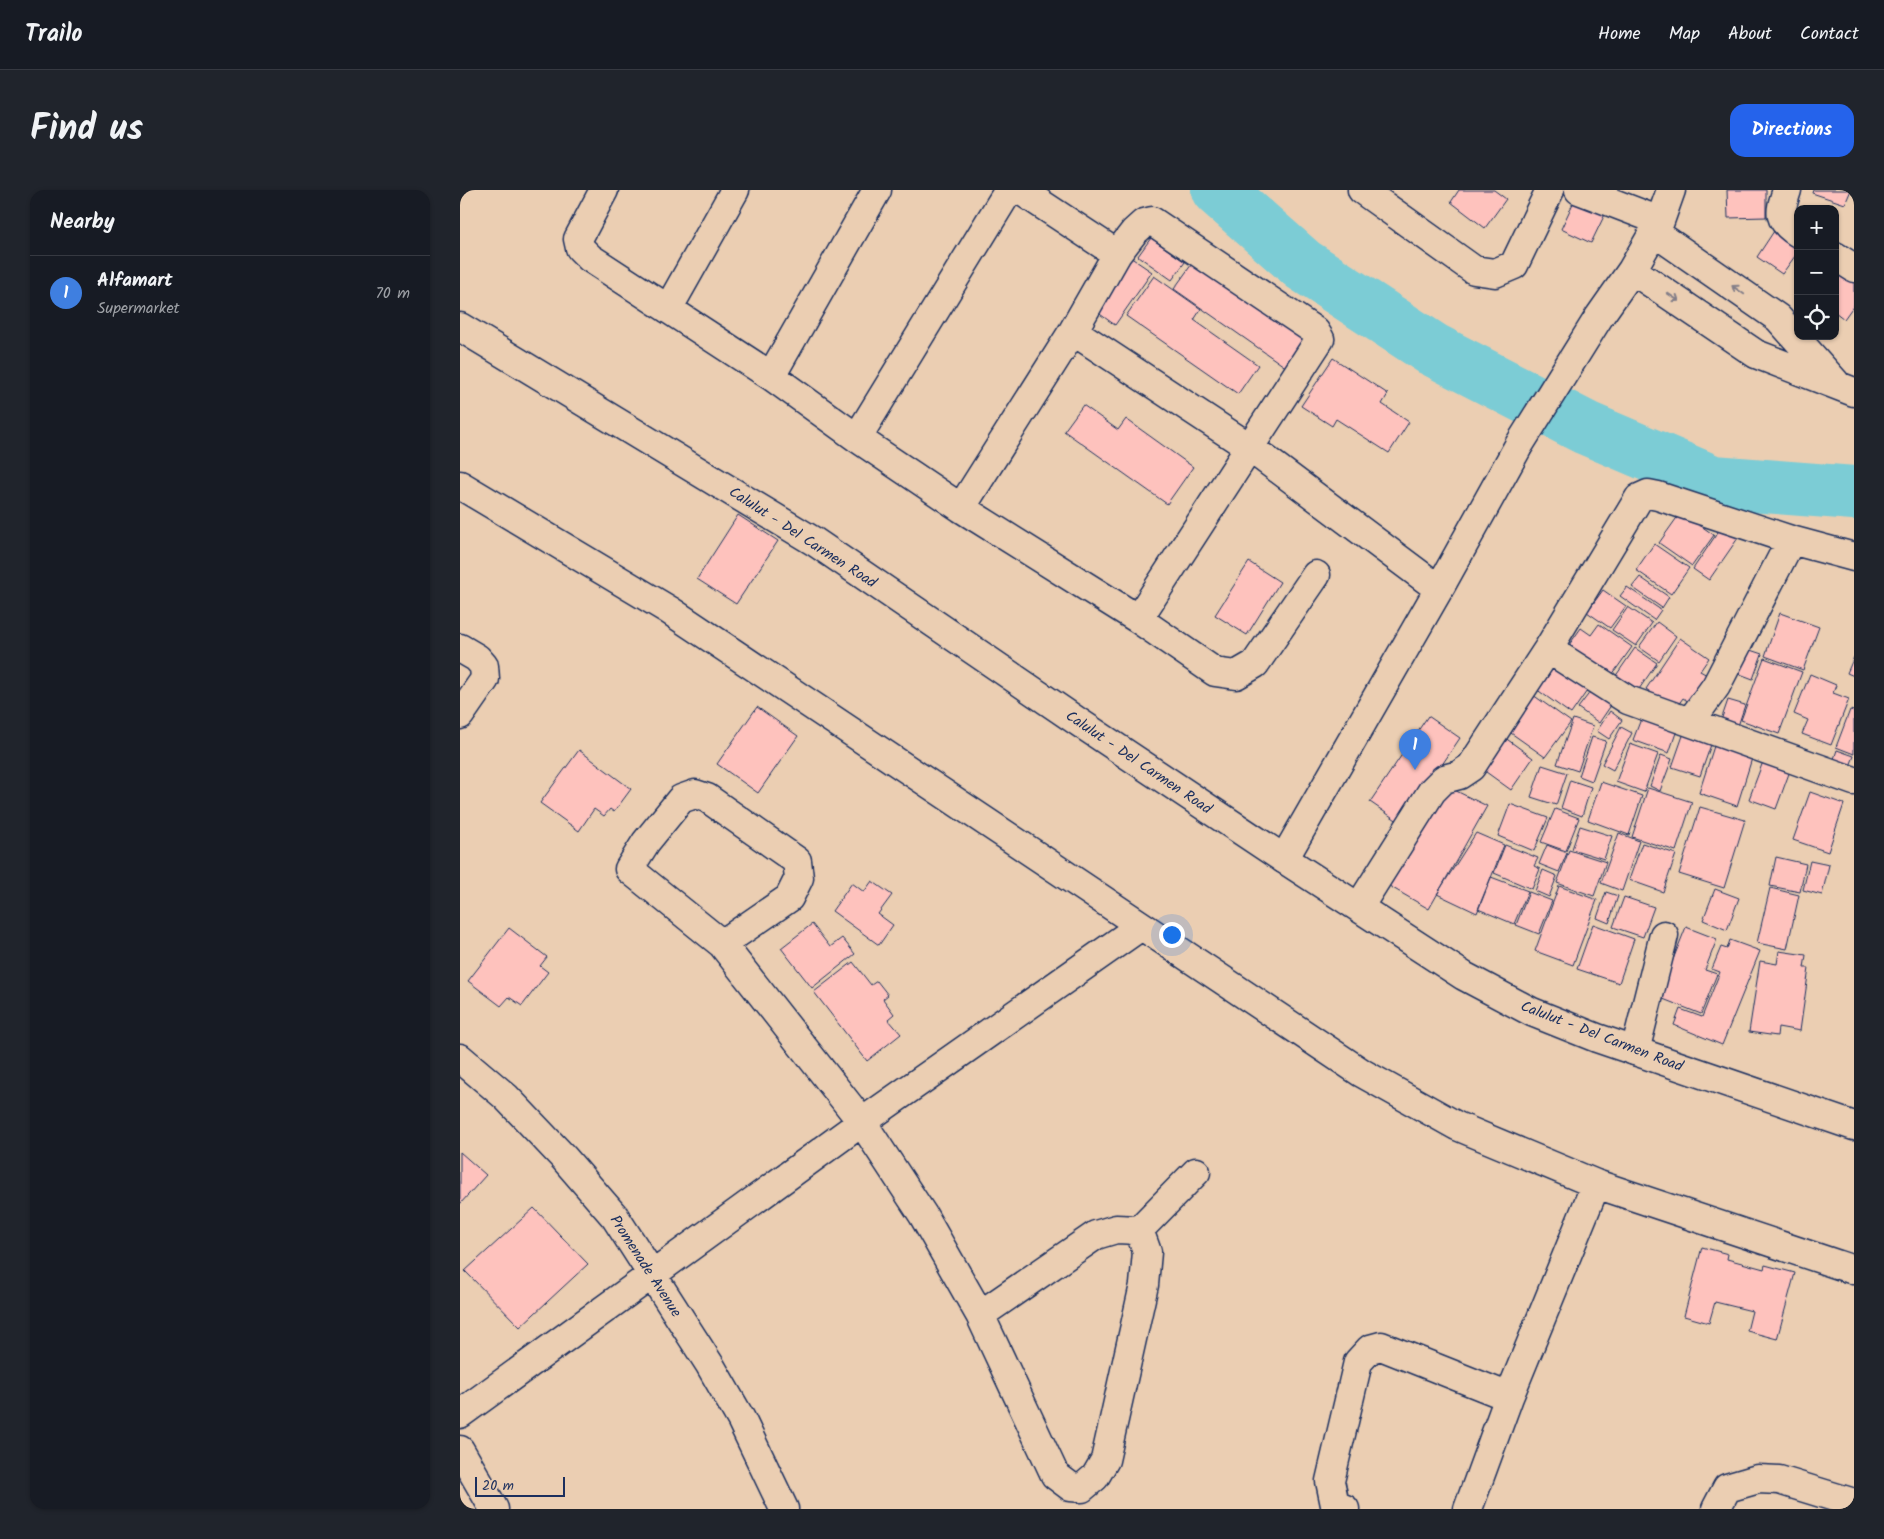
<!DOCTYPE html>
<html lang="en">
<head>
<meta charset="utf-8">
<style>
	body { margin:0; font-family:Kalam,sans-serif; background:#20242c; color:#f1f3f6 }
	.controls { position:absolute; right:15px; top:15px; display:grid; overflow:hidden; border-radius:10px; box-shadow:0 1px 4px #0004 }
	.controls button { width:45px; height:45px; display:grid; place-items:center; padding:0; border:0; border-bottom:1px solid #363941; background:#171b24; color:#f1f3f6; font:25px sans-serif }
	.scale { position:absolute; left:15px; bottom:12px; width:90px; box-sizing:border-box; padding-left:5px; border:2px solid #1b2f5e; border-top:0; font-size:14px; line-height:18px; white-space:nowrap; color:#1b2f5e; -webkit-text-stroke:4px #ebceb2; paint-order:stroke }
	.you { position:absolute; left:711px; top:744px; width:18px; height:18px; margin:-12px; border:4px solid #fff; border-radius:50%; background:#1a73e8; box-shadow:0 0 0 8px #1a73e833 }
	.badge { display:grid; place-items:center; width:32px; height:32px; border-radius:50%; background:#2563eb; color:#fff; font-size:16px; font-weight:700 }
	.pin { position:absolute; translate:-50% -41px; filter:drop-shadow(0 1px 2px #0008) }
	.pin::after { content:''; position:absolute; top:26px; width:18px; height:15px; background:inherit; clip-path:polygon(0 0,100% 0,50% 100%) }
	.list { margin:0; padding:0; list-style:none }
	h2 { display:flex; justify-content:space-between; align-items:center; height:65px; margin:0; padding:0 20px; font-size:21px }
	h2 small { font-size:16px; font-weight:400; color:#9ea1a6 }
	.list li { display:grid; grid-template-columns:32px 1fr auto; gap:15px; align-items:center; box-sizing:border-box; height:75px; padding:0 20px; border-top:1px solid #363941 }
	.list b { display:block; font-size:19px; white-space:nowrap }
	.list p { margin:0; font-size:16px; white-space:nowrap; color:#9ea1a6 }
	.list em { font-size:16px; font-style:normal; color:#9ea1a6 }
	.icon { flex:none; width:28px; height:28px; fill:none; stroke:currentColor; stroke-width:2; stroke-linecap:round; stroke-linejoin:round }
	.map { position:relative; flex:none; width:1394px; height:1319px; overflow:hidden; border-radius:15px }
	header { display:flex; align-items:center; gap:30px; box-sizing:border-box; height:70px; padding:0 25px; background:#171b24; border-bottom:1px solid #363941 }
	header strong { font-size:24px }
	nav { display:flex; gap:28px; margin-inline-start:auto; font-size:18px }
	.intro { display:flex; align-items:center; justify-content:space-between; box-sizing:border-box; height:120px; padding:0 30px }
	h1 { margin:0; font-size:35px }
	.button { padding:12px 22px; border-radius:15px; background:#2563eb; color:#fff; font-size:18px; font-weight:700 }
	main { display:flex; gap:30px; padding:0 30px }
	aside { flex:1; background:#171b24; border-radius:15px; box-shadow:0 1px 4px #0004 }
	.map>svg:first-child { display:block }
</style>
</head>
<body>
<header>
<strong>Trailo</strong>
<nav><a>Home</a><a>Map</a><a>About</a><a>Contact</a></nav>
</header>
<div class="intro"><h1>Find us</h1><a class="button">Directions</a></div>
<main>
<aside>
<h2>Nearby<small></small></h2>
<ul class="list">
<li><span class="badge" style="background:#3f7fe0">1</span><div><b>Alfamart</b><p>Supermarket</p></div><em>70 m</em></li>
</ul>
</aside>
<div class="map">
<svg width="1394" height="1319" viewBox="0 0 1394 1319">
	<rect width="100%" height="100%" fill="#ebceb2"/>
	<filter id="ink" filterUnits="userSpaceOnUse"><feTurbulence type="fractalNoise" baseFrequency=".02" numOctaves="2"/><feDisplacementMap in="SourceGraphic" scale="10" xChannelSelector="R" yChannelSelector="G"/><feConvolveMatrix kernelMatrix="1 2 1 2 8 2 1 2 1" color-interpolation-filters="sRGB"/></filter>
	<g filter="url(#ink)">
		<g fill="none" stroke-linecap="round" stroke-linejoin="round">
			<path stroke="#7bccd5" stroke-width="54" d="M758,0L843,75L972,159L1126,238L1253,292L1394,303"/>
		</g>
		<path fill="#fec2bd" stroke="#1b2f5e" d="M999,0H1034L1046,9L1025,38L991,12Z
			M1267,0H1306V27L1268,28Z
			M1353,0H1391L1385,14L1352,3Z
			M1116,7L1146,22L1131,53L1101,39Z
			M1316,38L1338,54V62L1322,84L1297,67Z
			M691,48L725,72L712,90L678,66Z
			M667,65L692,82L655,135L630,117Z
			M734,71L846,151L827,178L714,99Z
			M1380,83L1394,92V115L1384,129L1375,122V90Z
			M694,86L741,119L734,130L798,175L778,204L666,126Z
			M873,168L928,204L922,214L949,232L929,263L876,229L872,236L841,216Z
			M623,215L658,240L666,229L733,277L707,314L604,241Z
			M1221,322L1254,345L1232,376L1199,353Z
			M278,325L318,351L276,414L237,389Z
			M1262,336L1278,348L1249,390L1233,379Z
			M1194,354L1229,378L1211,404L1176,380Z
			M789,372L820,392L787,445L755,425Z
			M1180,387L1209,407L1202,418L1172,397Z
			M1167,397L1201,420L1194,430L1160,406Z
			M1143,400L1166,416L1150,438L1127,422Z
			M1168,417L1192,433L1176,456L1152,440Z
			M1320,423L1359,437L1343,480L1305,466Z
			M1197,432L1216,446L1199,471L1179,457Z
			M1139,434L1172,457L1152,485L1109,455L1121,438L1131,445Z
			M1220,448L1249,468L1240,481L1247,485L1229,512L1223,508L1215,519L1186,499Z
			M1281,457L1302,464L1293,489L1272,481Z
			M1175,458L1197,473L1177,502L1155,487Z
			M1089,465L1131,495L1111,524L1069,494Z
			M1394,467V486L1387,483Z
			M1304,468L1342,482L1319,544L1281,530Z
			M1350,484L1376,495L1373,503L1389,509L1371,555L1342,544L1348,530L1334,524Z
			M1134,497L1154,511L1139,533L1118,518Z
			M1066,500L1111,532L1085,567L1041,536Z
			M1268,510L1285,515L1275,545L1258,539Z
			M297,517L338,546L298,603L257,574Z
			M1390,520L1394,521V564L1376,557Z
			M1150,521L1162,530L1149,549L1137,541Z
			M1184,521L1219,534L1209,563L1173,550Z
			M968,526L1000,548L942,634L910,612Z
			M1113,529L1133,536L1118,581L1097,574Z
			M1161,537L1172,543L1153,580L1142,574Z
			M1226,537L1254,546L1240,586L1212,577Z
			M1037,542L1073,568L1051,600L1015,574Z
			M1132,547L1146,551L1132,591L1119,586Z
			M1255,553L1293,565L1277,616L1239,603Z
			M1170,554L1198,564L1184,602L1156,592Z
			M119,560L171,599L154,622L150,619L144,626L134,619L119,641L80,613Z
			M1377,560L1394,566L1388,581L1372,575Z
			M1201,565L1212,569L1200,601L1190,596Z
			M1304,569L1331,578L1316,619L1289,609Z
			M1082,575L1107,583L1096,615L1071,607Z
			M1110,590L1131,597L1122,626L1101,618Z
			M1141,592L1182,606L1169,645L1128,630Z
			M988,597L1027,616L969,719L924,693Z
			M1188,598L1232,612L1216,661L1172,647Z
			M1350,602L1384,614L1368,662L1333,650Z
			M1050,614L1088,628L1074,661L1038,646Z
			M1240,617L1285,630L1264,698L1219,684Z
			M1095,619L1119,628L1106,661L1081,652Z
			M1120,636L1152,646L1144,669L1112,659Z
			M1016,643L1044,655L1017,723L977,704Z
			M1159,643L1179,651L1162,701L1141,693Z
			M1182,653L1216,664L1203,702L1169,690Z
			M1045,655L1078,668L1074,676L1080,679L1072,699L1034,683Z
			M1087,655L1107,663L1099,682L1079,674Z
			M1109,660L1146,672L1134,706L1097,693Z
			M1316,667L1346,674L1340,702L1310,696Z
			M1350,671L1369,675L1362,705L1343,700Z
			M1083,680L1097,686L1089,707L1075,701Z
			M1031,687L1068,701L1054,734L1018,719Z
			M412,691L432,705L418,724L433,735L419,755L372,721L392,693L404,702Z
			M1099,696L1137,710L1113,775L1075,761Z
			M1310,698L1339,705L1327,759L1297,753Z
			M1255,699L1279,708L1267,740L1243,730Z
			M1069,702L1092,711L1079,744L1056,735Z
			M1146,702L1158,706L1149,733L1137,728Z
			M1164,707L1194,717L1183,747L1153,737Z
			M352,734L370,757L382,748L395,764L352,798L321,758Z
			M1133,734L1174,749L1159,793L1117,779Z
			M1226,737L1257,749L1245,780L1257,784L1241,824L1198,807Z
			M49,738L87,767L80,776L88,782L62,816L49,807L41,816L8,791Z
			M1270,750L1300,761L1262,855L1214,835L1220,819L1242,827L1260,782L1252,779L1261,757L1267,759Z
			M1319,761L1346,765L1344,778H1349L1340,841L1318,837L1317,846L1289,842L1300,771L1317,774Z
			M393,772L411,795L417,791L428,805L423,809L434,824L428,829L441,844L407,871L354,802Z
			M0,962L26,985L0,1014Z
			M74,1018L128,1074L60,1137L5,1081Z
			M1242,1057L1268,1064L1267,1069L1304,1079L1305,1075L1335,1083L1317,1149L1287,1141L1292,1121L1255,1112L1249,1133L1224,1126Z"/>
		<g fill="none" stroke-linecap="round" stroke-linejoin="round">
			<defs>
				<path id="minor" d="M144,0L118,49L120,58L130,68L311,186L397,248L501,318L678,429L755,482L776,485L795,474L856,385
					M560,0L657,64
					M902,0L1014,80L1035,83L1054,75L1090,0
					M1119,0L1200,31
					M1327,0C1320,22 1316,29 1338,43
					M1194,42L1318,128L1375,192
					M1375,66L1394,78
					M1172,80L1296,164L1394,202
					M208,119L275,0
					M613,141L789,257L979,399
					M311,186L417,0
					M397,248L549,0
					M0,295L209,420L902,883L997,936L1136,994L1394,1080
					M501,318L613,141L657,64L674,42L684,33L692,31L855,141L860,149L678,429
					M0,458L17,468L24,476L25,489L0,525
					M1088,459L1168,510L1394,591
					M1230,532L1256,496L1331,350
					M824,669L979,399L1059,255L1139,127L1172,80L1200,31L1211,0
					M899,717L972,601L984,589L999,585L1011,577L1088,459L1179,308L1188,304L1198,306L1331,350L1394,367
					M262,754L329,708L339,688L337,671L247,608L235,604L221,609L186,652L169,679L262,754L402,932L463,1025L520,1125L595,1285L611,1297L622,1298L635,1287L645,1270L684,1095L687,1062L679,1040
					M1175,861L1204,745
					M0,868L46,907L104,968L155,1027L250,1175L281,1229L324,1319
					M520,1125L636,1045L656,1039L679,1040L736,982
					M0,1224L402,932L681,736
					M0,1260L34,1319
					M885,1319L875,1315L870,1291L898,1172L910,1159L921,1156L1049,1207
					M1008,1319L1049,1207L1136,994
					M1256,1319L1267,1298L1298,1289L1319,1290L1394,1313"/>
				<path id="secondary" d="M0,137L355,352L617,531L824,669L1004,786L1072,822L1137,848L1394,936"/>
			</defs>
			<use href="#minor" stroke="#1b2f5e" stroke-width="31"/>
			<use href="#secondary" stroke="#1b2f5e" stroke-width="31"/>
			<use href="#minor" stroke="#ebceb2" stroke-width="28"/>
			<use href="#secondary" stroke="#ebceb2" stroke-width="28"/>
		</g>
		<defs><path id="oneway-shaft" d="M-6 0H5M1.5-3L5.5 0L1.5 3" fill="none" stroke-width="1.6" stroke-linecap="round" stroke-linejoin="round" transform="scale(1.25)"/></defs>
		<g stroke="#837e88">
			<use href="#oneway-shaft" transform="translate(1278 100) rotate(-145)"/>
			<use href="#oneway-shaft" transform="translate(1213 107) rotate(34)"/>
		</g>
	</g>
	<g text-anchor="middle" stroke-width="4" stroke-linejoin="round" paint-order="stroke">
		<g font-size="15" fill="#1b2f5e" stroke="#ebceb2">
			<text transform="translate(343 347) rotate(33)" y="5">Calulut - Del Carmen Road</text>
			<text transform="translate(679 572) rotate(34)" y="5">Calulut - Del Carmen Road</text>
			<text transform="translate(1142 846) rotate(21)" y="5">Calulut - Del Carmen Road</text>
			<text transform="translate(186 1076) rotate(57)" y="5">Promenade Avenue</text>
		</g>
	</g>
</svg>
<div class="controls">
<button>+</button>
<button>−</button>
<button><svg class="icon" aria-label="locate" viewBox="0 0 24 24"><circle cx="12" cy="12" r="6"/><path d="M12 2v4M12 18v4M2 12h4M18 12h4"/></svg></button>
</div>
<div class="scale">20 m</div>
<div class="you"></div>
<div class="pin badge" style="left:955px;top:580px;background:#3f7fe0">1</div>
</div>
</main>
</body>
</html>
